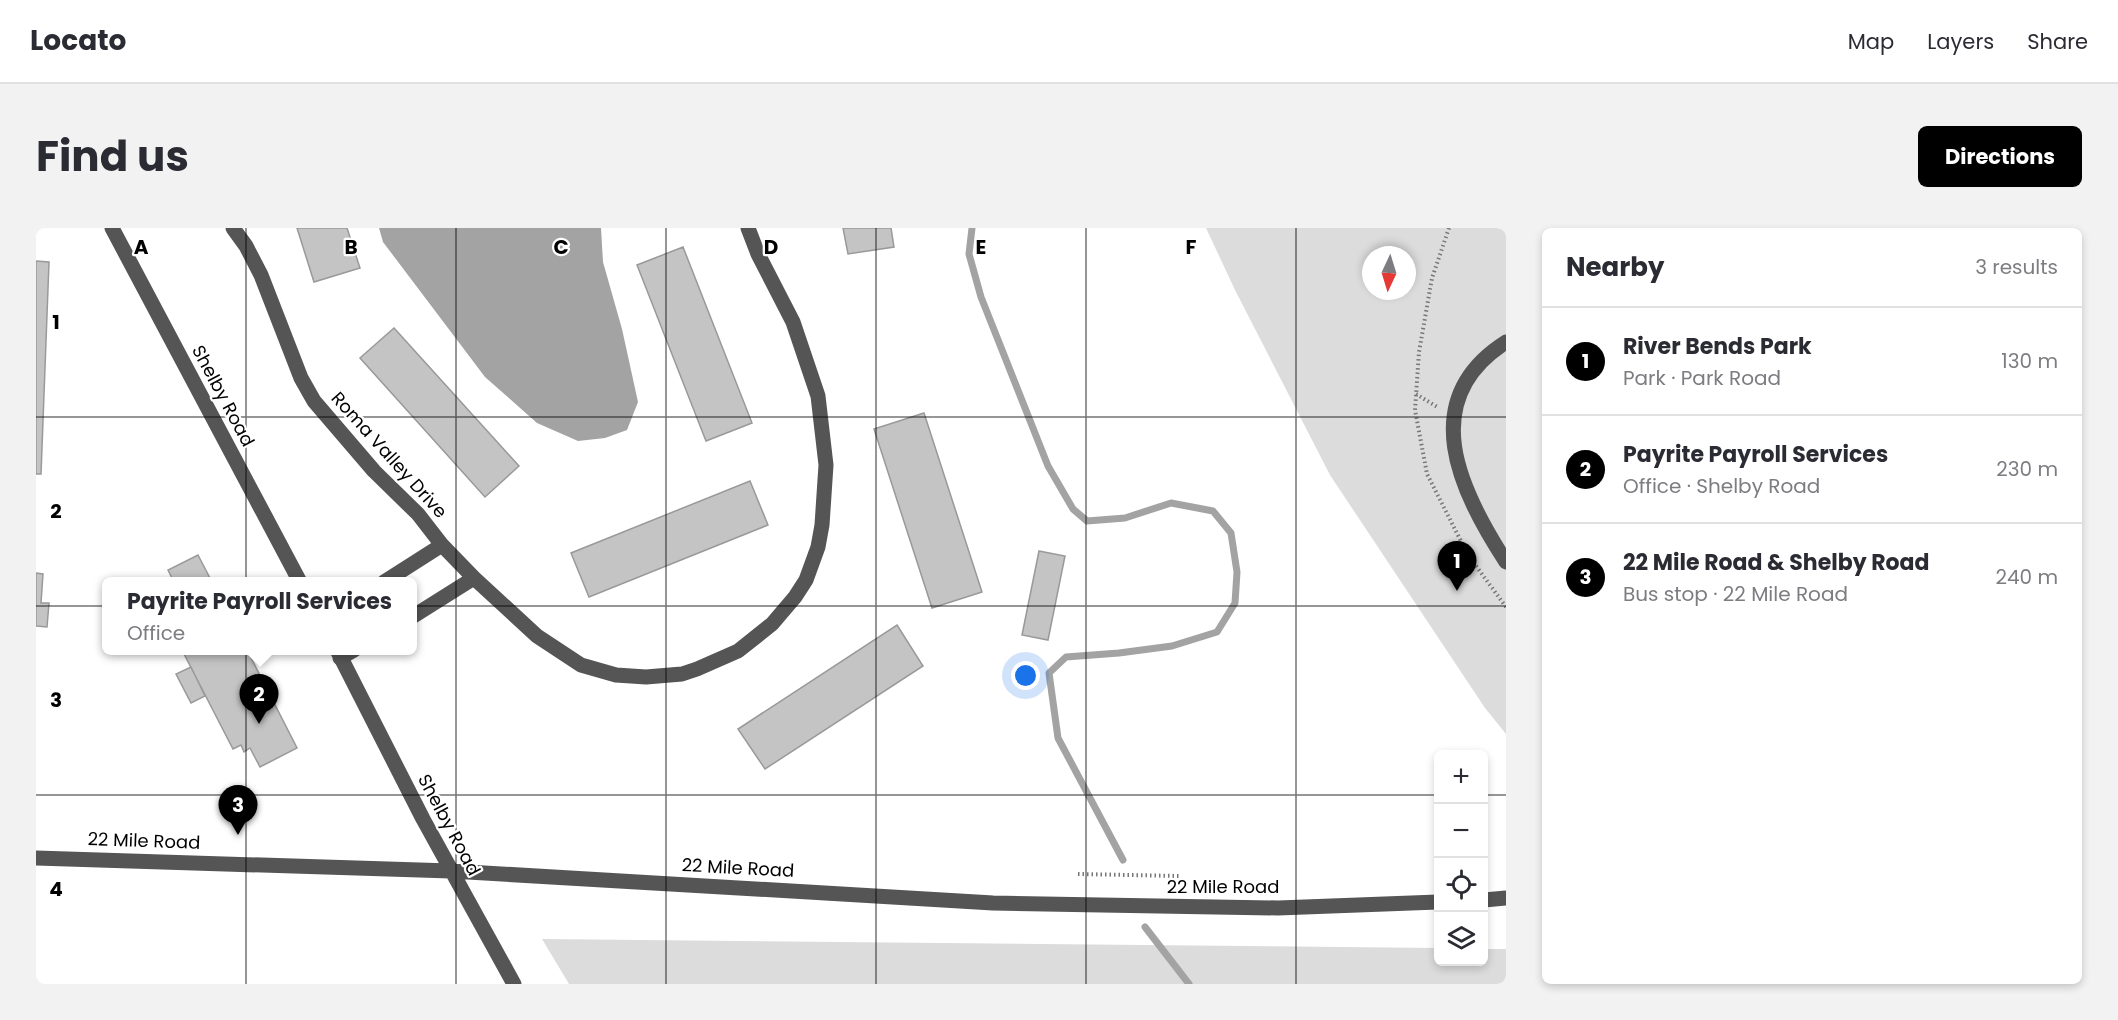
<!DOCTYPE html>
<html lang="en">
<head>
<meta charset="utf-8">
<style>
	body { margin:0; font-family:Poppins,sans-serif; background:#f2f2f3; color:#2b2b33 }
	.controls { position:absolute; right:18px; bottom:18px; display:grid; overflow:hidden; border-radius:9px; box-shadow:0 3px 9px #0003 }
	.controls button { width:54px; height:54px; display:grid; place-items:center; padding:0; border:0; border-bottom:2px solid #e1e1e2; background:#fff; color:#2b2b33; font:30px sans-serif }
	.compass { position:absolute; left:1326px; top:18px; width:54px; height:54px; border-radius:50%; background:#fff; box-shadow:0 3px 9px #0003; rotate:184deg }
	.you { position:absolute; left:990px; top:448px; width:21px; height:21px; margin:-15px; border:4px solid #fff; border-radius:50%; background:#1a73e8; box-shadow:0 0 0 9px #1a73e833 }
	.badge { display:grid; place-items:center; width:39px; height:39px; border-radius:50%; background:#000; color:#fff; font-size:20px; font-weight:700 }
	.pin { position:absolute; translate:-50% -50px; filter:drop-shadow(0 2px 3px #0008) }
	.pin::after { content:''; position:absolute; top:32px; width:21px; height:18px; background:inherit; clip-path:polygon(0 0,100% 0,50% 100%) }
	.popup { position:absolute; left:66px; top:349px; width:315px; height:78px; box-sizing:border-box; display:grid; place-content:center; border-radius:9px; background:#fff; filter:drop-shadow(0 2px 4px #0005); font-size:20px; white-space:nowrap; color:#7c7c81 }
	.popup b { font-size:22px; color:#2b2b33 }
	.popup::after { content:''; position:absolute; left:50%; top:100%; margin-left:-12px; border:12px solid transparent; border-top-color:#fff }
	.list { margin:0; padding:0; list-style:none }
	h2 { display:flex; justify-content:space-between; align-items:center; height:78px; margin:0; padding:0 24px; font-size:26px }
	h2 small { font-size:20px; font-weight:400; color:#7c7c81 }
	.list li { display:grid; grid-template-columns:39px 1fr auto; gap:18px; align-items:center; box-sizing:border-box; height:108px; padding:0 24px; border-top:2px solid #e1e1e2 }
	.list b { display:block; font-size:22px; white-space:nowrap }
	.list p { margin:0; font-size:20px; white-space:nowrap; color:#7c7c81 }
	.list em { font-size:20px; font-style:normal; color:#7c7c81 }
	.icon { flex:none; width:33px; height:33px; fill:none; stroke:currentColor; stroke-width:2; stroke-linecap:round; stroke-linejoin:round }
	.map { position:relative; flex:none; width:1470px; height:756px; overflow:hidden; border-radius:9px }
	header { display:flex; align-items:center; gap:36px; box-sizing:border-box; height:84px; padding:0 30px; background:#fff; border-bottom:2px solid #e1e1e2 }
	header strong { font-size:28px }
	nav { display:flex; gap:33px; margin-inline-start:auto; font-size:21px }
	.intro { display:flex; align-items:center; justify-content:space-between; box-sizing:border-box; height:144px; padding:0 36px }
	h1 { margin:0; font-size:42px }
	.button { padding:15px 27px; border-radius:9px; background:#000; color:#fff; font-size:21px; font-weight:700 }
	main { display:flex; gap:36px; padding:0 36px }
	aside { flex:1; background:#fff; border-radius:9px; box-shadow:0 3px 9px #0003 }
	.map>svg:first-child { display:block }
</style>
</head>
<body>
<header>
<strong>Locato</strong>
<nav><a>Map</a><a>Layers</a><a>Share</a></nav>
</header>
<div class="intro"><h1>Find us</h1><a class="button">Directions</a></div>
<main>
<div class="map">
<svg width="1470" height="756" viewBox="0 0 1470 756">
	<rect width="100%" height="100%" fill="#fff"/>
	<path fill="#dcdcdc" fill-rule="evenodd" d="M1170,0H1470V506L1449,480L1294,247L1199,62ZM1335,27H1371V63H1335Z
		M506,711L1402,720V734H1448V721H1470V756H533Z"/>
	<path fill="#a3a3a3" d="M343,0H565L567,34L586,101L602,174L591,202L569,210L542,213L501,195L449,149L347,14Z"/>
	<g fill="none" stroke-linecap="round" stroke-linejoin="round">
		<path stroke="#a3a3a3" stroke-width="7" d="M936,0L933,26L945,69L1012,238L1037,281L1051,293L1089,290L1135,275L1177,283L1195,305L1201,344L1199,375L1181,404L1136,418L1083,425L1030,429L1013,445L1022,510L1087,632
			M1109,699L1153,756"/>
	</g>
	<path fill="#c4c4c4" stroke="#999" stroke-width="1.5" d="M261,0H311L324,40L278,54Z
		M807,0H855L858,19L812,26Z
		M647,19L716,195L670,213L601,37Z
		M0,33L13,34L5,246H0Z
		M358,100L483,238L449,269L324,130Z
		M888,185L946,364L896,380L838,201Z
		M714,253L732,297L553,369L535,325Z
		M1003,323L1029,328L1012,412L986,407Z
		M162,327L176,354H138L132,342Z
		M0,345L7,346L5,375H13L11,399L0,398Z
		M861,397L887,438L729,541L702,501Z
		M146,422H211L261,520L224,539L214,520L208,524L205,517L197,521Z
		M155,439L169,468L155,475L140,446Z"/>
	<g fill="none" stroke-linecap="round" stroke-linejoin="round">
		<path stroke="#777" stroke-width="4" stroke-dasharray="1.5 3" stroke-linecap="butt" d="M1413,0L1396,50L1383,124L1379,182L1391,246L1432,327L1470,379
			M1380,166L1403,180
			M1042,646L1143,648"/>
		<path stroke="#555" stroke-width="15" d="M76,0L264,354
			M197,0L210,18L225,47L265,150L278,173L338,243L382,286L406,317L438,350L501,408L545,437L580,447L610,449L646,446L661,441L702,423L736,396L759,369L770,352L782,319L786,297L790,237L782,168L757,94L722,26L712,0
			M1470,114C1379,172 1424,263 1470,334
			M348,354L406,317
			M376,389L438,350
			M301,422L387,591L478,756
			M304,430L318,422
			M0,630L415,643L957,675L1242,680L1402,674
			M1448,672L1470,670"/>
	</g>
	<path fill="none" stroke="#000" stroke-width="1.5" stroke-opacity="0.55" d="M210,0V756M420,0V756M630,0V756M840,0V756M1050,0V756M1260,0V756M0,189H1470M0,378H1470M0,567H1402M1448,567H1470"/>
	<g text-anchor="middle" stroke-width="4.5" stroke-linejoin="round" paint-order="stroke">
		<g font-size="18" fill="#000" stroke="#fff">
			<text transform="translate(187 168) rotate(62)" y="6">Shelby Road</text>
			<text transform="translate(353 227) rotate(48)" y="6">Roma Valley Drive</text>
			<text transform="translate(413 597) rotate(62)" y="6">Shelby Road</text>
			<text transform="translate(108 613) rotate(2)" y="6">22 Mile Road</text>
			<text transform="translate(702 640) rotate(3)" y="6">22 Mile Road</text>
			<text x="1187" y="665">22 Mile Road</text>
		</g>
	</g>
	<g font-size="20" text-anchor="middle" font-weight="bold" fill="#000" stroke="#fff" stroke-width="4.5" stroke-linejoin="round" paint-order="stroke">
		<text x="105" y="26">A</text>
		<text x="315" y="26">B</text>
		<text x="525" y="26">C</text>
		<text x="735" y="26">D</text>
		<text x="945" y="26">E</text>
		<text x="1155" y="26">F</text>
		<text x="20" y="101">1</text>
		<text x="20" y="290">2</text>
		<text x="20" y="479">3</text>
		<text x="20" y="668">4</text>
	</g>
</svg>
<div class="controls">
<button>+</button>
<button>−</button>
<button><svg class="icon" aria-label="locate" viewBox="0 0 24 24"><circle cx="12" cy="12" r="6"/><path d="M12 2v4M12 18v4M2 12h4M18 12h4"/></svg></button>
<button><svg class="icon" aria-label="layers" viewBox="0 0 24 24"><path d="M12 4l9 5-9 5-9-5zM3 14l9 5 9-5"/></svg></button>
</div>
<svg class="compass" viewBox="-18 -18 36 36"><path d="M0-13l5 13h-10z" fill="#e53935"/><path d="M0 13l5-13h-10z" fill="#7c7c81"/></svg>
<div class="you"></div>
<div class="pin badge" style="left:1421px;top:363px">1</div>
<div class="pin badge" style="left:223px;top:496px">2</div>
<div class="popup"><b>Payrite Payroll Services</b>Office</div>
<div class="pin badge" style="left:202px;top:607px">3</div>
</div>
<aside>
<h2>Nearby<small>3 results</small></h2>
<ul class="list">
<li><span class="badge">1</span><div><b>River Bends Park</b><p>Park · Park Road</p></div><em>130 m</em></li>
<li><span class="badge">2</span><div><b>Payrite Payroll Services</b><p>Office · Shelby Road</p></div><em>230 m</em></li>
<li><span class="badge">3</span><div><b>22 Mile Road &amp; Shelby Road</b><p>Bus stop · 22 Mile Road</p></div><em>240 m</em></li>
</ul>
</aside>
</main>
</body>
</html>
